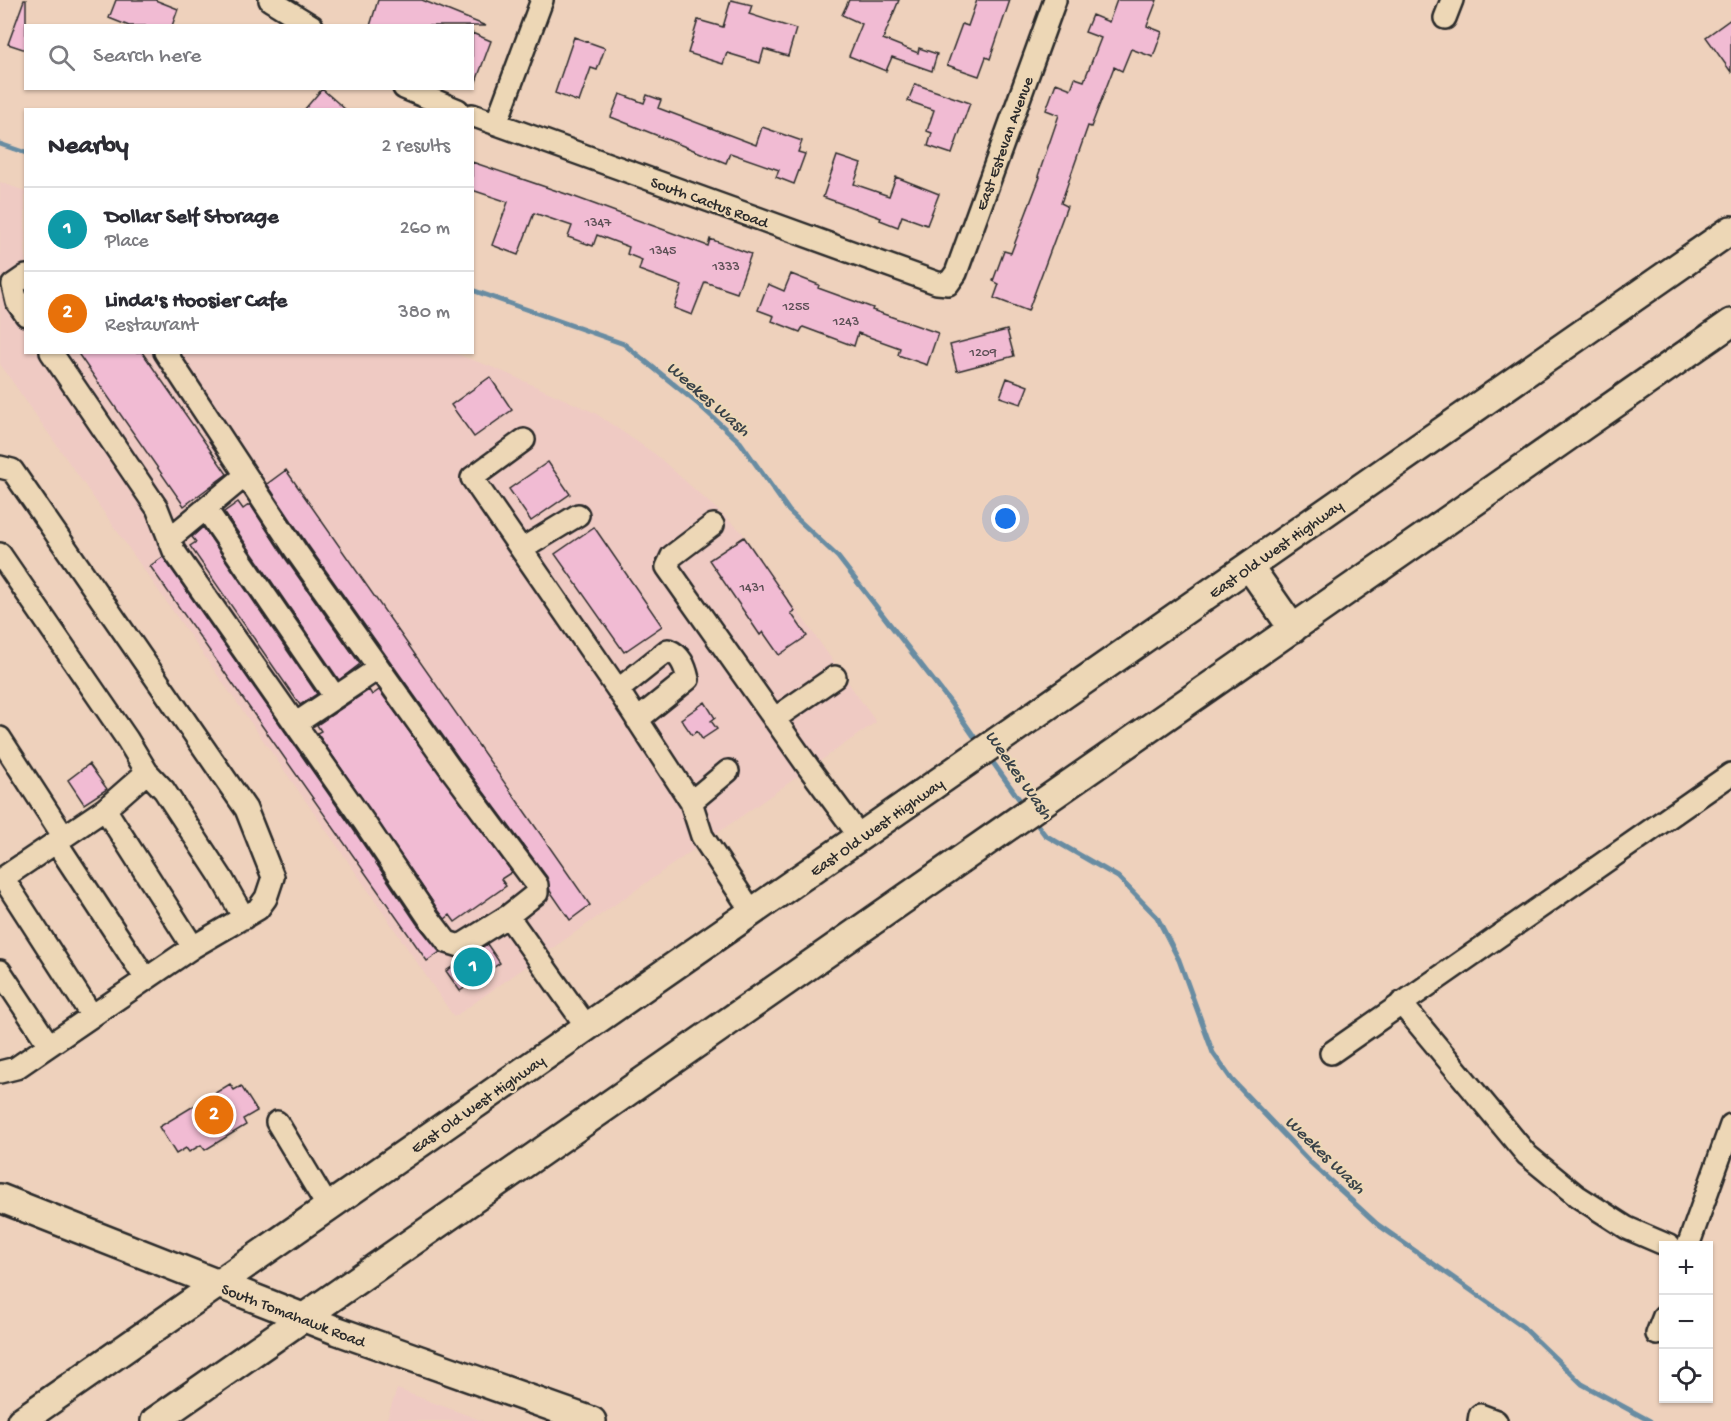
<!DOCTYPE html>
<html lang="en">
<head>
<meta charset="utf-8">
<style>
	body { margin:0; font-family:"Gochi Hand",sans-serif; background:#f7f7f7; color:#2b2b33 }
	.controls { position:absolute; right:18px; bottom:18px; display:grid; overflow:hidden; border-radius:0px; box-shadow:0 2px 4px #0004 }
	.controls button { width:54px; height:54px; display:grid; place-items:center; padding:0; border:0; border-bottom:2px solid #e1e1e2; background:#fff; color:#2b2b33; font:30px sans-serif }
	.you { position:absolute; left:1006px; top:519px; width:21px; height:21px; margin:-15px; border:4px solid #fff; border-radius:50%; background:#1a73e8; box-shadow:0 0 0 9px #1a73e833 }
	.badge { display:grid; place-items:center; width:39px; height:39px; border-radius:50%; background:#1f6fb2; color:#fff; font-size:20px; font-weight:700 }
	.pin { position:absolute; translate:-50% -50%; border:3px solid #fff; box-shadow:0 2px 6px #0006 }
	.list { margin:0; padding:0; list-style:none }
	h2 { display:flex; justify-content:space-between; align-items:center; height:78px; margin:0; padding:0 24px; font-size:26px }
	h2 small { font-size:20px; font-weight:400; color:#7c7c81 }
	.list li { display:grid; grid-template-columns:39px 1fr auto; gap:18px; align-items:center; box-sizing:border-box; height:84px; padding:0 24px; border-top:2px solid #e1e1e2 }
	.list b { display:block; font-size:22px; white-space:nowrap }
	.list p { margin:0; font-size:20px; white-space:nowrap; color:#7c7c81 }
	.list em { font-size:20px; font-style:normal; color:#7c7c81 }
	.icon { flex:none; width:33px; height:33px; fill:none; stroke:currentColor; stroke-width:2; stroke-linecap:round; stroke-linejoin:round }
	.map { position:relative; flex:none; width:1731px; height:1421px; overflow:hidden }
	.search { position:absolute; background:#fff; box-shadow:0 2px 4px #0004; left:24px; top:24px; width:450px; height:66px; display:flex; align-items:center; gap:15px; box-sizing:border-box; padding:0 21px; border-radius:0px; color:#7c7c81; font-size:22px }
	.panel { position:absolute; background:#fff; box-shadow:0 2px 4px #0004; left:24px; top:108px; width:450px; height:246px; border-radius:0px }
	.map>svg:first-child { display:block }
</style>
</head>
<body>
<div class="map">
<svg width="1731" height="1421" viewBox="0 0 1731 1421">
	<rect width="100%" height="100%" fill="#eed1bc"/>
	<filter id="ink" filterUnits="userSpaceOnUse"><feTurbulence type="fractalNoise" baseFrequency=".0167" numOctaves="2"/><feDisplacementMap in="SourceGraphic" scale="12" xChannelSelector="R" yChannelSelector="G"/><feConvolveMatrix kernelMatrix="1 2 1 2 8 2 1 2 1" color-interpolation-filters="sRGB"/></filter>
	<g filter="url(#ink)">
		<path fill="#efcac3" d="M0,182L25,191L26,352H451L497,369L595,413L655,454L741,531L876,722L454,1017L363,883L0,364Z
			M397,1389L483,1421H386Z"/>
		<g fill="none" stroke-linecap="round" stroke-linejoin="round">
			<path stroke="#688ca2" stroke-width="5" d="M0,144L26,153
				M472,290L624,344L697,403L740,442L789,511L838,557L950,702L980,745
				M989,757L1024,806
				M1033,819L1045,835L1118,877L1157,917L1179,960L1213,1053L1232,1080L1310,1162L1377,1224L1523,1327L1582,1384L1650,1421"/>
		</g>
		<path fill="#f1bbd3" stroke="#2b2b2b" stroke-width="1.5" d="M24,0H26V50L8,44Z
			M116,0H155L178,9L172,26H129L109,18Z
			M378,0H422L486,26H370Z
			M731,0L752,5L749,14L796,29L788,56L764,49L760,63L727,53L723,64L688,53L698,20L723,27Z
			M849,0H899L883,39L918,53L919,48L937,54L932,71L892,57L886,71L849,56L862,24L842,15Z
			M977,0H1010L990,59L986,57L979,76L947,65L962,24L968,26Z
			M1117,0H1157L1147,26L1162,32L1153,57L1131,49L1122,71L1114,67L1091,127L1088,126L1061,203L1067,206L1028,311L994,298L999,284L993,281L1004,251L1011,253L1040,177L1038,176L1059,115L1046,110L1056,83L1071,89L1075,78L1084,81L1101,38L1085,32L1092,15L1109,22Z
			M1731,19V72L1706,37Z
			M472,33L491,41L474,87H472Z
			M574,37L605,48L597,70L591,68L579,102L555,93Z
			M915,84L970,103L952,154L928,146L932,133L927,131L934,110L908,101Z
			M322,89L346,110H304Z
			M620,94L644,103L647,95L661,100L658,108L756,145L762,127L802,141L798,152L805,154L794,184L776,177L779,170L730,153L726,163L611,117Z
			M837,156L861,164L854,184L889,196L896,177L939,194L927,225L902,216L898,227L880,220L881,218L823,197Z
			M472,162L572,196L708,246L710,239L751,254L737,293L705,282L692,315L674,308L682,286L639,270L642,260L627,254L629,247L597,235L593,246L568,237L572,226L534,213L518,255L492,245L508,202L472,190Z
			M791,274L819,285L818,288L873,308L872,310L938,333L927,365L898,355L900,348L858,333L854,346L803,327L800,332L772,321L774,316L758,310L768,284L784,291Z
			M1007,330L1014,356L957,371L950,345Z
			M77,352H142L227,474L184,506Z
			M490,377L512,410L474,437L451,405Z
			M1007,378L1028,386L1021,404L1000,397Z
			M548,462L570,494L531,521L509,489Z
			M286,470L590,905L570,920L550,891L547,877L460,760L307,544L267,484Z
			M238,502L243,509L250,504L285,558L360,664L339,680L224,512Z
			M203,527L317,694L300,705L190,546L196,542L192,537Z
			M594,527L662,626L624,652L555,554Z
			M744,537L795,611L791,613L807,636L779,655L763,632L760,635L709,560Z
			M163,557L353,829L417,924L440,952L427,961L150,566Z
			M369,690L372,695L379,690L512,872L501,879L506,886L455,922L450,915L445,919L438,910L317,733L321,731L317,725Z
			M705,702L715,718L711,721L717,729L702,739L697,731L692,735L681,719Z
			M89,764L107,789L84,804L68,780Z
			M487,944L500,963L460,991L446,971Z
			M230,1084L234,1090L241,1086L257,1111L243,1119L246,1125L205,1150L201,1145L189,1152L186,1148L176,1154L159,1127Z"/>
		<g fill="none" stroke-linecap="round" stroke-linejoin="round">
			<defs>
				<path id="minor" d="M270,0L312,26
					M1445,18L1452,0
					M404,88L458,110
					M472,115L937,283L948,284L956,273L1055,0
					M496,124L542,0
					M26,276L13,285L17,302L26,315
					M51,352L157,508L174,551L364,822L428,917L447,942L460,946L508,916L537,893V885L450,768L296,551L165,352
					M524,440L472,478L618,690L691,802L702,836L752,912
					M0,467L12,470L246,809L273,877L266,898L258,909L193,947L16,1068L0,1072
					M206,509L335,697
					M713,525L672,556L667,567L809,768L860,837
					M169,539L246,475
					M522,549L578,515
					M0,554L127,739L147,772L164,790L221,877L244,918
					M618,690L668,650C681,655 685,666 688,679L637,720
					M774,719L835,677
					M295,724L379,668
					M0,738L64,837
					M691,802L728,771
					M105,809L193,947
					M56,842L146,979
					M3,878L92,1016
					M0,880L105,809L147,772
					M508,916L587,1027
					M0,971L49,1045
					M1401,1003L1527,1155L1577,1196L1627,1228L1669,1246
					M1331,1053L1731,774
					M277,1122L328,1207
					M1688,1246L1731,1125
					M1657,1334L1664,1316
					M1479,1421L1480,1415L1496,1421"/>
				<path id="major" d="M1249,566L1293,629
					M0,1198L338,1331L592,1421
					M21,1421L1731,230
					M155,1421L1731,323"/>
			</defs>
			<use href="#minor" stroke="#2b2b2b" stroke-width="26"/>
			<use href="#major" stroke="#2b2b2b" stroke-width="32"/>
			<use href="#minor" stroke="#edd7b6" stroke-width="21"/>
			<use href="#major" stroke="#edd7b6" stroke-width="27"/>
		</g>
	</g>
	<g text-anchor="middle" stroke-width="4.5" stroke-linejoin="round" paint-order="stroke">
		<g font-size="14" fill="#5c4f55">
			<text x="598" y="226">1347</text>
			<text x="663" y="254">1345</text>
			<text x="726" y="270">1333</text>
			<text x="796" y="310">1255</text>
			<text x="846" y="325">1243</text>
			<text x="983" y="356">1209</text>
			<text x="752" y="591">1431</text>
		</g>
		<g font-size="16" fill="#2b2b2b" stroke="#edd7b6">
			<text transform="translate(1003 143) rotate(-70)" y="6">East Estevan Avenue</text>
			<text transform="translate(710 201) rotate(20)" y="6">South Cactus Road</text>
			<text transform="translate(1275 548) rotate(-35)" y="6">East Old West Highway</text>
			<text transform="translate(876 826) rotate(-35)" y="6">East Old West Highway</text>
			<text transform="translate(477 1103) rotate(-35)" y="6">East Old West Highway</text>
			<text transform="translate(294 1314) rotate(21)" y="6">South Tomahawk Road</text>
		</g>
		<g font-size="18" font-style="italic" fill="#3a4349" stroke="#edd7b6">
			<text transform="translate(709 398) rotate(41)" y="6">Weekes Wash</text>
			<text transform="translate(1020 774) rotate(55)" y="6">Weekes Wash</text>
			<text transform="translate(1326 1154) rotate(44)" y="6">Weekes Wash</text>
		</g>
	</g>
</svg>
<div class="controls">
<button>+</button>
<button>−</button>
<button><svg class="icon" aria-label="locate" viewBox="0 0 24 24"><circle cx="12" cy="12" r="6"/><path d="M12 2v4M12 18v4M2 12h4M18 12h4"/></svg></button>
</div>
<div class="you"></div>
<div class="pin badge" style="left:473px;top:967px;background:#0f9aa8">1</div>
<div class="pin badge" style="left:214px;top:1115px;background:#e8710a">2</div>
<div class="search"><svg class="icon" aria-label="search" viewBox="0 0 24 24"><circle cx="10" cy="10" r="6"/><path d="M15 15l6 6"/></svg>Search here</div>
<section class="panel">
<h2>Nearby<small>2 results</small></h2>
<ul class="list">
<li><span class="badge" style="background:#0f9aa8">1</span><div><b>Dollar Self Storage</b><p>Place</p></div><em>260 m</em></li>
<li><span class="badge" style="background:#e8710a">2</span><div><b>Linda's Hoosier Cafe</b><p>Restaurant</p></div><em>380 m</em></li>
</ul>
</section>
</div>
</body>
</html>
